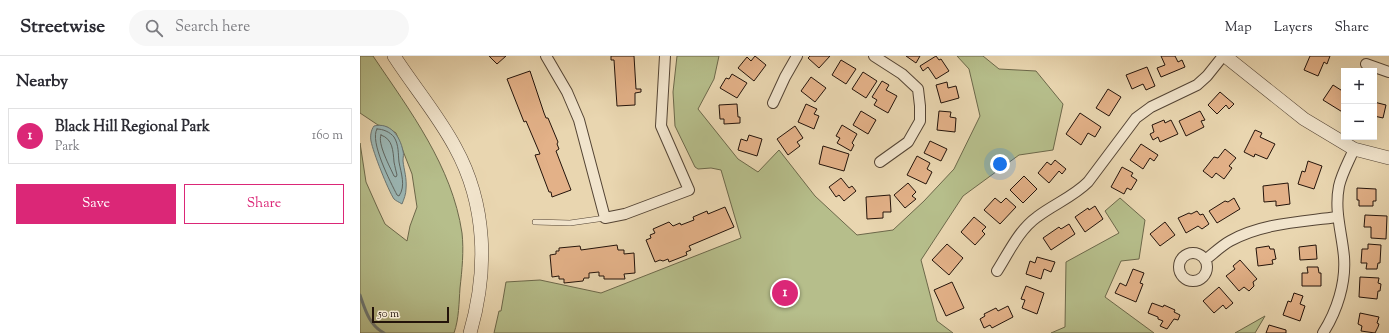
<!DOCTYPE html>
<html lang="en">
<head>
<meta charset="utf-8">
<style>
	body { margin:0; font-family:"Sorts Mill Goudy",serif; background:#f7f7f7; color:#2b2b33 }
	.controls { position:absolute; right:12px; top:12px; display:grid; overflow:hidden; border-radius:0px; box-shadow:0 4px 16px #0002 }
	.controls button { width:36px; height:36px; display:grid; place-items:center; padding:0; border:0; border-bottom:1px solid #e1e1e2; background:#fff; color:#2b2b33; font:20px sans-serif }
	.scale { position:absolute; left:12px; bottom:10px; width:77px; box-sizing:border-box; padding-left:4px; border:2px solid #23130a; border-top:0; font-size:11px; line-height:14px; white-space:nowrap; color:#23130a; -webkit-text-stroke:3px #f1e4cc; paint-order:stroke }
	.you { position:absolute; left:640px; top:108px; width:14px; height:14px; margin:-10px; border:3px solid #fff; border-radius:50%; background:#1a73e8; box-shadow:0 0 0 6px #1a73e833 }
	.badge { display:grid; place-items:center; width:26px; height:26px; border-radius:50%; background:#db2777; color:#fff; font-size:13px; font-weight:700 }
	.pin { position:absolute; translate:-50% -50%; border:2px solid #fff; box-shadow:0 1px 4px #0006 }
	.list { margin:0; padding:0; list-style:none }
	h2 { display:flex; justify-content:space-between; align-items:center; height:52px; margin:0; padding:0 16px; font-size:17px }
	h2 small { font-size:13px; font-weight:400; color:#7c7c81 }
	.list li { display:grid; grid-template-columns:26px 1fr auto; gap:12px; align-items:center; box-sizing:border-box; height:56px; margin:0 8px 8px; padding:0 8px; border:1px solid #e1e1e2; border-radius:0px }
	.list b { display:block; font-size:15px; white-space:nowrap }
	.list p { margin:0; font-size:13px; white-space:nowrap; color:#7c7c81 }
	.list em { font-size:13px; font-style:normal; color:#7c7c81 }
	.actions { display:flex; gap:8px; padding:12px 16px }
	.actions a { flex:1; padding:9px 0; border:1px solid #db2777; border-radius:0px; text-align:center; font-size:14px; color:#db2777 }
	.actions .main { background:#db2777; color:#fff }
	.icon { flex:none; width:22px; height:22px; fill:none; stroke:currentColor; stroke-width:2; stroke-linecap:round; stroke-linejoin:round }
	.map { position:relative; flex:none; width:1029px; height:277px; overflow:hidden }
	header { display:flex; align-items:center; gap:24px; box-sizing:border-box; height:56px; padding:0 20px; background:#fff; border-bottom:1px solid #e1e1e2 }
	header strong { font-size:19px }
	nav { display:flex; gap:22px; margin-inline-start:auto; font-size:14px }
	.search { width:280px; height:36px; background:#f7f7f7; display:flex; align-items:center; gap:10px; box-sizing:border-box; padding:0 14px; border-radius:22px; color:#7c7c81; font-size:15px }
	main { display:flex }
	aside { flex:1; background:#fff }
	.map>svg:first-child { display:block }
</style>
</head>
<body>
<header>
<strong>Streetwise</strong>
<div class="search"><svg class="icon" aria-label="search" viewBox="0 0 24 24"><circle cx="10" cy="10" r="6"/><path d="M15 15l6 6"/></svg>Search here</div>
<nav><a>Map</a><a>Layers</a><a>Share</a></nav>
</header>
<main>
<aside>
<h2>Nearby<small></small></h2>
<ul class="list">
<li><span class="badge">1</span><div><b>Black Hill Regional Park</b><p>Park</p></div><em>160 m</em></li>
</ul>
<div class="actions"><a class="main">Save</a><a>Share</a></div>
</aside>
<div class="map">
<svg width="1029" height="277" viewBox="0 0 1029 277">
	<rect width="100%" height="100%" fill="#e9d6b0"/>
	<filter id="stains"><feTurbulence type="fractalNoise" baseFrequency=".005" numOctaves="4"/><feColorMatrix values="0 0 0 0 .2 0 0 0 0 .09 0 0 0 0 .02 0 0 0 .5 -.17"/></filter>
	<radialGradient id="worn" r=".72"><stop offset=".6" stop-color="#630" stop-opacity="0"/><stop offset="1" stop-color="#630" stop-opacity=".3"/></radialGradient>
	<path fill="#b6be8b" stroke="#6c684a" d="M0,0H13C50,55 92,110 102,177C104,195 102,214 100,232C99,246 99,263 94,277H0V87L6,126L18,153L25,168L47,185L50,170L57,151L52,118L36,77L27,71L18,69L0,57Z
		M317,0H359L354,23L338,53L378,103L398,116L419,94L455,140L497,179L533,174L564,145L594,113L620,60L609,13L597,0H623L639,13L676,15L703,48L693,94L659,99L603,140L561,204L577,265L593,277H134L139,255H141L146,226L180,224L241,237L381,182L361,114L351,112L338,113L335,111L315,70L313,36Z
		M760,142L785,164L779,203L761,205L745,241L794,277H691L705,271L706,206L759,177L745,155Z
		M905,260L895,277H875Z"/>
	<path fill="#9bb7b5" stroke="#6b7571" d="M14,70C30,66 40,80 43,95C44,98 43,101 43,105C44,114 47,122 46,133C46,138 44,143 42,148C39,146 36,145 34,143C28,134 13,96 11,85C10,80 11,74 14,70Z"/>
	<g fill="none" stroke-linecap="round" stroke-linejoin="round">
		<path stroke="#5f6560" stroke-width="1" d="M17,73C23,73 30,76 34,81C39,89 38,98 39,106C41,117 46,130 39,140L37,139C31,127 9,85 17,73Z
			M21,79C33,83 33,95 34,106C35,111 36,115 37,119L36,121L34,120C30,111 17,87 21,79Z"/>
		<path stroke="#6b7571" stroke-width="3" d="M0,239C5,253 9,269 24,277"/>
	</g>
	<path fill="#e3b188" stroke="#23130a" d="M129,0H146L137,8Z
		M251,0H274L276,33H281V36L275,37V49L257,50L254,4H251Z
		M395,0L406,9L394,25L378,12L387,1L391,5Z
		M450,0H470L459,12L448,2Z
		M546,0H560L556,7Z
		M576,0L579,4L581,3L589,15L576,23L568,11L563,15L560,10Z
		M801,0H815L818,6L822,4L825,11L801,21L797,12L805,9Z
		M950,0H970L967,8L964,6L958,20L944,14Z
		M481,4L496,13L486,28L472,19Z
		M787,11L795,30L786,34L783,28L772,33L766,19Z
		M170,15L184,57L186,62H188L198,86L197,88L199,93L196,95L211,134L192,141L191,136H189L175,99L180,98L166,65L164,66L147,23Z
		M503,16L517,25L506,42L492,33Z
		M372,18L387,27L377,42L360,32L366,22L369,23Z
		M451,21L466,32L455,46L441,35Z
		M522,25L529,29L526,34L537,40L528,57L514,49L517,44L512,41Z
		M587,26L588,32L596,30L599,42L581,47L576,29Z
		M973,29L984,36V57L963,44Z
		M748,33L761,41L749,60L736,52Z
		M860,36L874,48L869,53L866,49L857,58L848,49Z
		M1014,46L1026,49L1023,62L1014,60Z
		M377,48L378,61H380V67L364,68V63H360L359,49Z
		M446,48L457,53L454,58L459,60L454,73L438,66Z
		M501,55L516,64L508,78L493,69Z
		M579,55L591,56L590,61L596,62L595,76L577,74Z
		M840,55L845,64L841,65L844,71L826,80L819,65Z
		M720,57L741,71L735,81L728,77L721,89L706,78Z
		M804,64L805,67L811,64L818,78L800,86L798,81L793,84L790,78L794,76L792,69Z
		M482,69L497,78L492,87L494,89L491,95L477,87L480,82L476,80Z
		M435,70L443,82L437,86L440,90L428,99L417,83Z
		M895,74L902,77L900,81L915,88L907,103L895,98L894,101L884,96Z
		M389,79L402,83L397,100L378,94L381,83L387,85Z
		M570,85L587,93L581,105L564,97Z
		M781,88L798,99L794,105L790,102L783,113L770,104Z
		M463,90L489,98L484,115L459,108Z
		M865,93L876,102L869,110L872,112L864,123L856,117L852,122L843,115L854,101L858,102Z
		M557,100L570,107L567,113L572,116L566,128L547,119Z
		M695,104L706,113L702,118L699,115L689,127L678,117L687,106L691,109Z
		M948,105L962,110L954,133L938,128L942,115L945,116Z
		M762,111L773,117L771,120L777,124L771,134L767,132L764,138L751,131Z
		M664,120L677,133L663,147L650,134Z
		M481,122L489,132L492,130L496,135L484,145L479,139L476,141L469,131Z
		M548,127L556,136L552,140L556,143L545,152L534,139Z
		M928,127L930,148L916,150V145L904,146L903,130Z
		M997,132L1016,133V145H1013V150H999V144H997Z
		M530,139L531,156H523V162L507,163L506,141Z
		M635,142L641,147L646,142L656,151L640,168L624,154Z
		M874,142L880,153L857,167L849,155L865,145L868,146Z
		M735,150L743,163L725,176L715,161L728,152L729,154Z
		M365,151L374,171L329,190L331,194L326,196L327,199L309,206L308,203L303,205L300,204L295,206L286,184L291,182L290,179L295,177L293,173L309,166L313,170L320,167L321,169L334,164L333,161L347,155L348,158Z
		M837,155L840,159L843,158L849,168L842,173L838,170L826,177L818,162L829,157L831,158Z
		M1005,159L1027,160L1026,183L1011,182V171H1004Z
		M614,161L626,171L622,175L625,178L615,189L601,176Z
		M805,166L815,179L800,190L790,178Z
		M709,168L715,178L691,194L683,182L699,171L701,173Z
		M587,188L603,202L589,219L572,204Z
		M1008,188L1021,189L1020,207H1018L1017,213H1006L1007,207H1001L1002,193H1008Z
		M257,189L258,194H264V198L274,197L275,217L264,218L265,223H244V220H239V216L229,217V222H224L223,225L204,227V223H199V220L192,221L190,199L196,198V195H199V192L220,190L221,194Z
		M956,189L957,203L940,204L939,191Z
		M909,190L910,193H914L916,203L912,204L913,208L898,210L896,192Z
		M677,201L695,206L691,216L684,213L681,223L666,218L670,205L675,207Z
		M880,204L897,223L893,226L894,230L889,235L884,231L879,235L866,220L875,213L873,210Z
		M947,211H958L959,217H961V230H942V217H948Z
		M773,213L784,217L780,227L783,228L776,246L755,237L760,227L766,230Z
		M1000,221L1019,222L1018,227L1021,228L1020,235H1018L1017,243L999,241Z
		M592,226L604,252L586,260L574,234Z
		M666,230L684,237L677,258L662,252L665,244L661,243Z
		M859,231L873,247L866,253L863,249L854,257L843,245Z
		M934,237L943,240L940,248L945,250L940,265L923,259L928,245L931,246Z
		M792,247L803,251L804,249L815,254L814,256L820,259L818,264L814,263L807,273L800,270L803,265L798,263V261L788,257Z
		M648,250L653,261L632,272L630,269L624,272L620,263L625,260L624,258L636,252L638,255Z
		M1000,257L1019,261L1017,267L1019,268L1018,271L1015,277L1001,275L1002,270L998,268Z
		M909,269L926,274V277H906Z"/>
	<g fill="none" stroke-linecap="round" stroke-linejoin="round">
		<defs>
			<path id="service" d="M175,166L210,167L245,162"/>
			<path id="minor" d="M186,0L207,36L219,64L245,162L265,158L329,134L301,70L305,0
				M514,0L542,18L558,33L560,50V65L548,86L520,106
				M1006,8L1029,16
				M413,47L425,21L437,0
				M819 211a14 14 0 1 1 28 0a14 14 0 1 1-28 0Z
				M845,204C853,198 861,190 870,185C902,167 941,166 977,161
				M637,215C649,196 659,174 677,161C694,148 713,141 728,126L776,62L791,51L837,29L847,20L863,0
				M963,277C977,255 986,227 984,201C982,177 974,155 979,130C982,117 989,105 994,93"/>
			<path id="tertiary" d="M34,0C54,31 78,59 95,91C127,149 128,215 110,277
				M865,0L944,63L994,93L1029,102"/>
		</defs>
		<use href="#service" stroke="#544434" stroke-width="6"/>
		<use href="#minor" stroke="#544434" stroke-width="12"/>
		<use href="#tertiary" stroke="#544434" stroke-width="14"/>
		<use href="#service" stroke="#f1e4cc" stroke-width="5"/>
		<use href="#minor" stroke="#f1e4cc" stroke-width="10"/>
		<use href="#tertiary" stroke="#f1e4cc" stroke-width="13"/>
	</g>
	<rect width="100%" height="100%" filter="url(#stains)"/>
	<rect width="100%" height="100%" fill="url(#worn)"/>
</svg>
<div class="controls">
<button>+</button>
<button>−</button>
</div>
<div class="scale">50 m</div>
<div class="you"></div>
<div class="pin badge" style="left:425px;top:237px">1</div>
</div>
</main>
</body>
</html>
